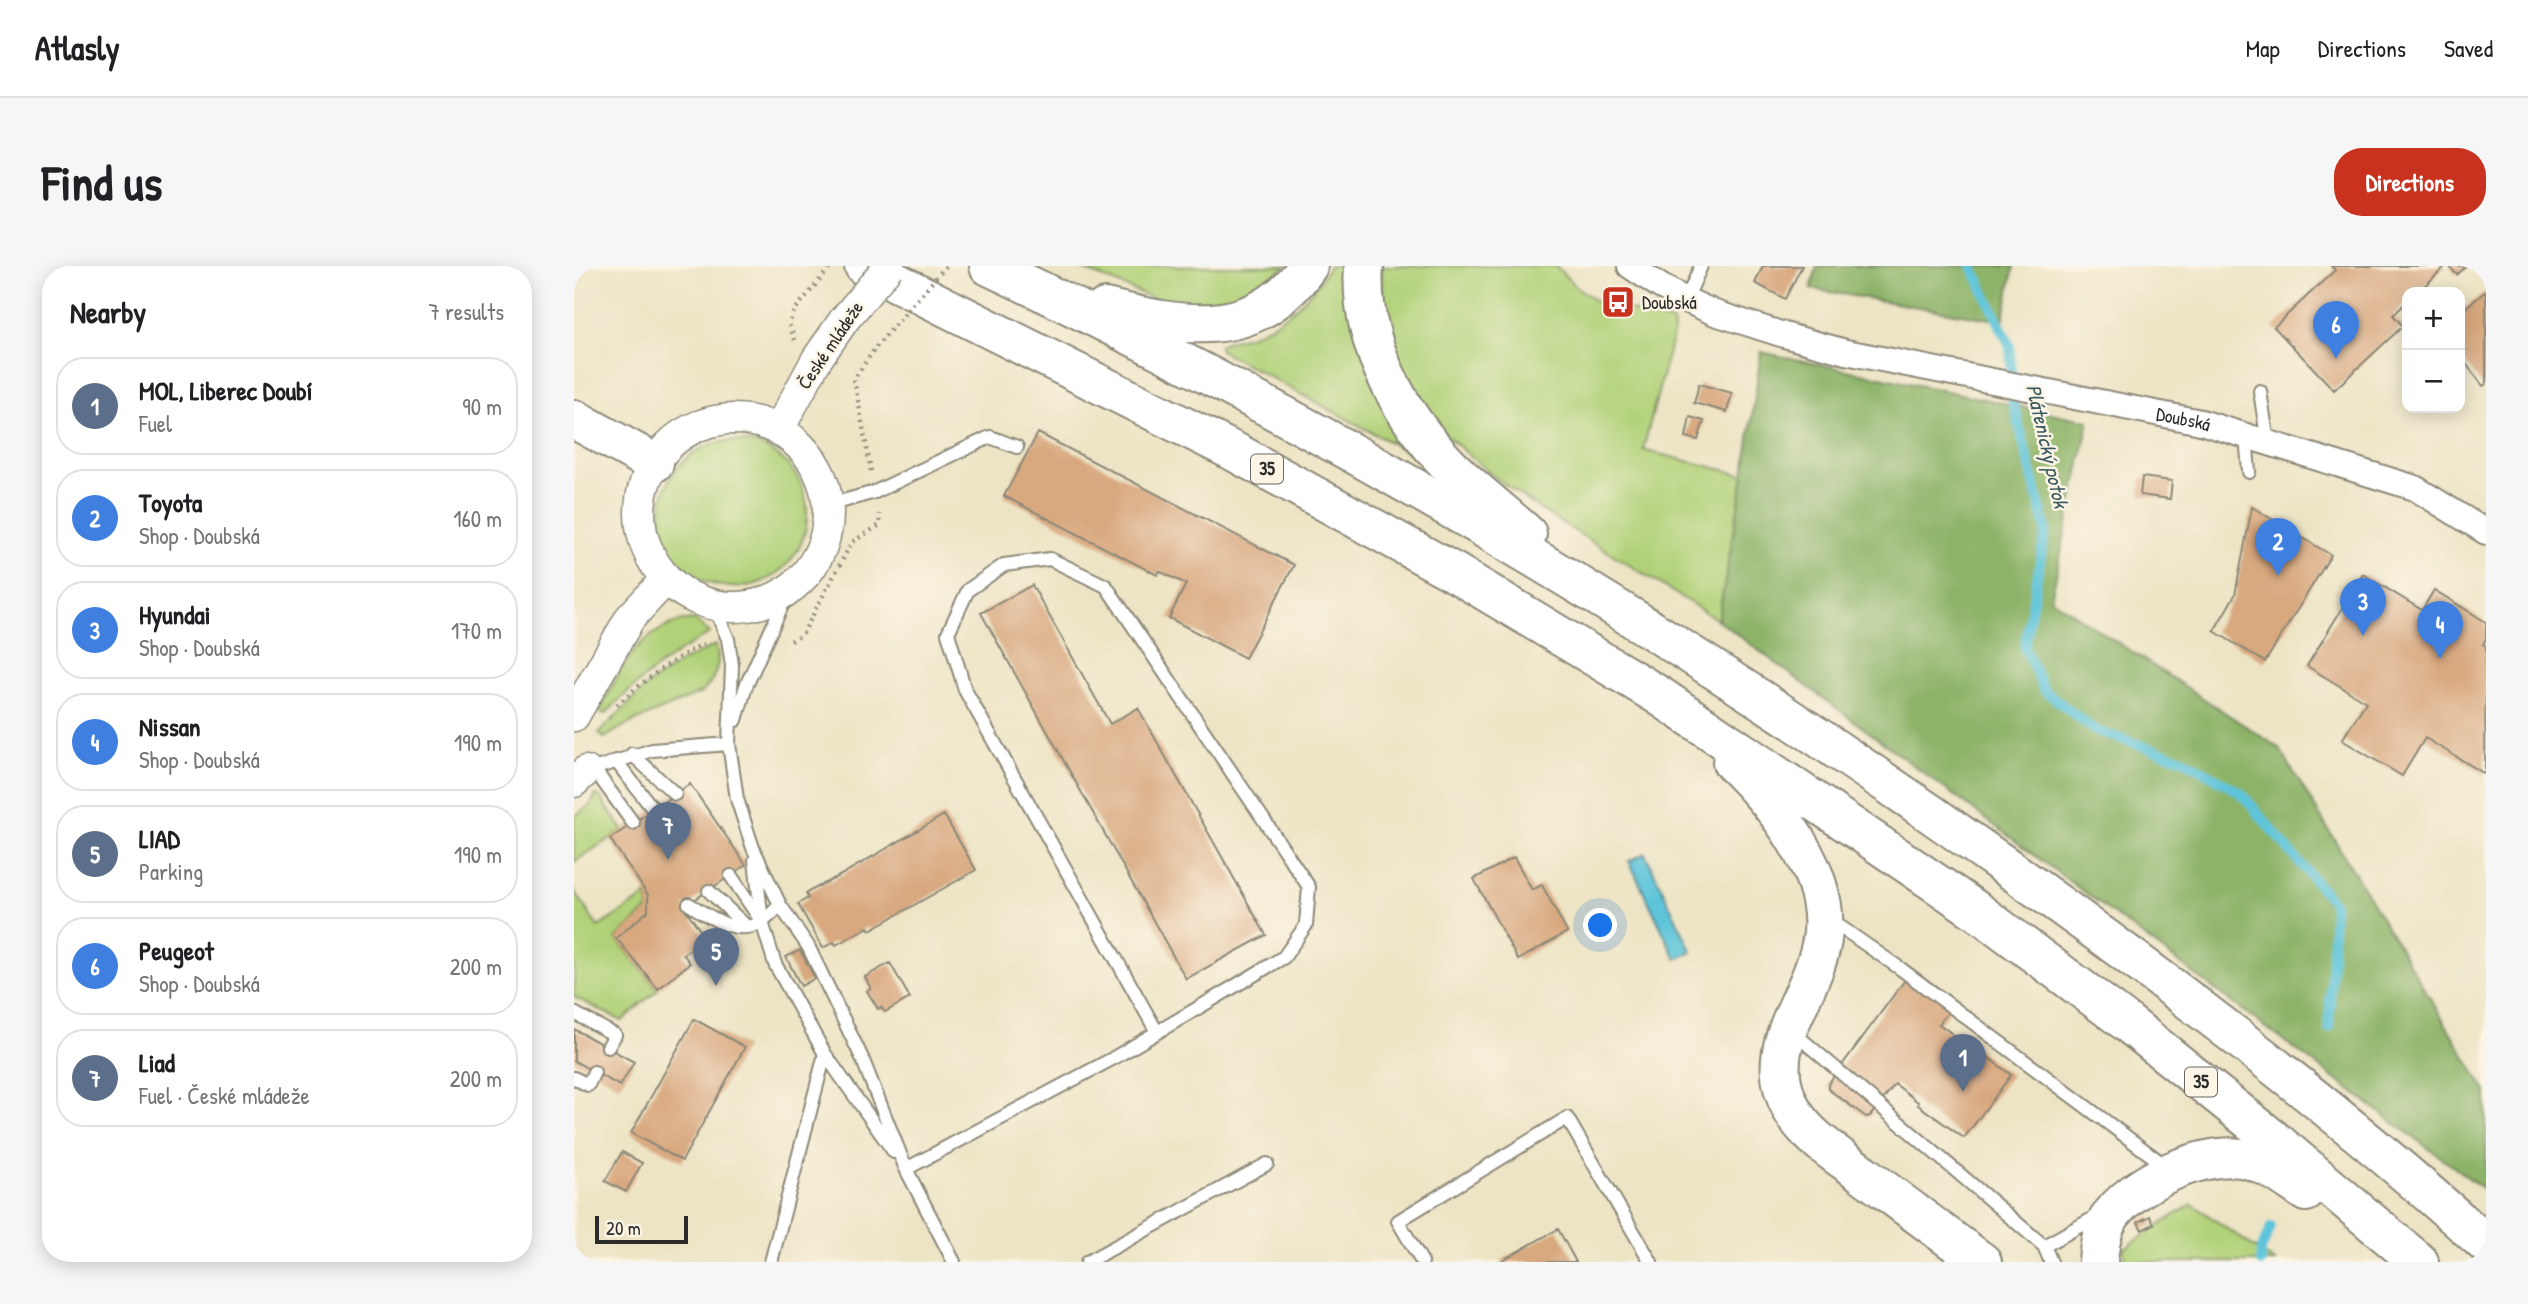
<!DOCTYPE html>
<html lang="en">
<head>
<meta charset="utf-8">
<style>
	body { margin:0; font-family:"Patrick Hand",sans-serif; background:#f6f6f6; color:#202124 }
	.controls { position:absolute; right:21px; top:21px; display:grid; overflow:hidden; border-radius:14px; box-shadow:0 4px 18px #0003 }
	.controls button { width:63px; height:63px; display:grid; place-items:center; padding:0; border:0; border-bottom:2px solid #e0e0e0; background:#fff; color:#202124; font:35px sans-serif }
	.scale { position:absolute; left:21px; bottom:18px; width:93px; box-sizing:border-box; padding-left:7px; border:4px solid #2b2b2b; border-top:0; font-size:19px; line-height:24px; white-space:nowrap; color:#2b2b2b; -webkit-text-stroke:5px #fcf5e5; paint-order:stroke }
	.you { position:absolute; left:1027px; top:660px; width:24px; height:24px; margin:-18px; border:5px solid #fff; border-radius:50%; background:#1a73e8; box-shadow:0 0 0 10px #1a73e833 }
	.badge { display:grid; place-items:center; width:46px; height:46px; border-radius:50%; background:#c8321e; color:#fff; font-size:23px; font-weight:700 }
	.pin { position:absolute; translate:-50% -58px; filter:drop-shadow(0 2px 4px #0008) }
	.pin::after { content:''; position:absolute; top:37px; width:24px; height:21px; background:inherit; clip-path:polygon(0 0,100% 0,50% 100%) }
	.list { margin:0; padding:0; list-style:none }
	h2 { display:flex; justify-content:space-between; align-items:center; height:91px; margin:0; padding:0 28px; font-size:30px }
	h2 small { font-size:23px; font-weight:400; color:#757577 }
	.list li { display:grid; grid-template-columns:46px 1fr auto; gap:21px; align-items:center; box-sizing:border-box; height:98px; margin:0 14px 14px; padding:0 14px; border:2px solid #e0e0e0; border-radius:28px }
	.list b { display:block; font-size:26px; white-space:nowrap }
	.list p { margin:0; font-size:23px; white-space:nowrap; color:#757577 }
	.list em { font-size:23px; font-style:normal; color:#757577 }
	.map { position:relative; flex:none; width:1912px; height:996px; overflow:hidden; border-radius:28px }
	header { display:flex; align-items:center; gap:42px; box-sizing:border-box; height:98px; padding:0 35px; background:#fff; border-bottom:2px solid #e0e0e0 }
	header strong { font-size:33px }
	nav { display:flex; gap:38px; margin-inline-start:auto; font-size:24px }
	.intro { display:flex; align-items:center; justify-content:space-between; box-sizing:border-box; height:168px; padding:0 42px }
	h1 { margin:0; font-size:49px }
	.button { padding:18px 32px; border-radius:28px; background:#c8321e; color:#fff; font-size:24px; font-weight:700 }
	main { display:flex; gap:42px; padding:0 42px }
	aside { flex:1; background:#fff; border-radius:28px; box-shadow:0 4px 18px #0003 }
	.map>svg:first-child { display:block }
</style>
</head>
<body>
<header>
<strong>Atlasly</strong>
<nav><a>Map</a><a>Directions</a><a>Saved</a></nav>
</header>
<div class="intro"><h1>Find us</h1><a class="button">Directions</a></div>
<main>
<aside>
<h2>Nearby<small>7 results</small></h2>
<ul class="list">
<li><span class="badge" style="background:#5c6f8a">1</span><div><b>MOL, Liberec Doubí</b><p>Fuel</p></div><em>90 m</em></li>
<li><span class="badge" style="background:#3f7fe0">2</span><div><b>Toyota</b><p>Shop · Doubská</p></div><em>160 m</em></li>
<li><span class="badge" style="background:#3f7fe0">3</span><div><b>Hyundai</b><p>Shop · Doubská</p></div><em>170 m</em></li>
<li><span class="badge" style="background:#3f7fe0">4</span><div><b>Nissan</b><p>Shop · Doubská</p></div><em>190 m</em></li>
<li><span class="badge" style="background:#5c6f8a">5</span><div><b>LIAD</b><p>Parking</p></div><em>190 m</em></li>
<li><span class="badge" style="background:#3f7fe0">6</span><div><b>Peugeot</b><p>Shop · Doubská</p></div><em>200 m</em></li>
<li><span class="badge" style="background:#5c6f8a">7</span><div><b>Liad</b><p>Fuel · České mládeže</p></div><em>200 m</em></li>
</ul>
</aside>
<div class="map">
<svg width="1912" height="996" viewBox="0 0 1912 996">
	<rect width="100%" height="100%" fill="#fcf5e5"/>
	<filter id="ink" filterUnits="userSpaceOnUse"><feTurbulence type="fractalNoise" baseFrequency=".0143" numOctaves="2"/><feDisplacementMap in="SourceGraphic" scale="14" xChannelSelector="R" yChannelSelector="G"/><feConvolveMatrix kernelMatrix="1 2 1 2 8 2 1 2 1" color-interpolation-filters="sRGB"/></filter>
	<filter id="wash" filterUnits="userSpaceOnUse"><feTurbulence type="fractalNoise" baseFrequency=".00686" numOctaves="4" result="noise"/><feDisplacementMap in="SourceGraphic" scale="28" xChannelSelector="R" yChannelSelector="G"/><feGaussianBlur stdDeviation="1.57" result="paint"/><feColorMatrix in="noise" values="0 0 0 0 0 0 0 0 0 0 0 0 0 0 0 0 0 1.4 0 .05"/><feComposite in="paint" operator="in"/></filter>
	<g filter="url(#wash)">
		<rect width="100%" height="100%" fill="#ede4c5"/>
		<path fill="#b1d178" stroke="#6e7e52" stroke-width="2" d="M501,0H712L665,37L605,43Z
			M755,0H774L837,179L834,186L646,84L645,79C655,73 666,73 677,69C711,55 737,32 755,0Z
			M808,0H982L1000,19L1044,51L1051,43L1099,56L1100,65L1069,184L1170,209L1144,354L967,244L918,209L866,164L836,118L821,88L808,39Z
			M87 248a73 73 0 1 1 146 0a73 73 0 1 1-146 0Z
			M109,354L122,355L136,367C94,391 66,413 31,448L25,446C47,403 59,370 109,354Z
			M142,379C147,398 141,414 127,427L52,459L30,472L25,467L76,417L109,395Z
			M22,529L26,531L49,564L0,596V551L16,539Z
			M0,624L24,661L74,629V643L42,672L84,723L48,755L0,731Z
			M1618,938L1701,996H1551L1549,983Z"/>
		<path fill="#8cb368" stroke="#5c6f4a" stroke-width="2" d="M1243,0H1440L1429,55L1237,23Z
			M1187,86L1515,155L1477,333L1705,482L1912,825V925L1144,354L1170,209Z"/>
		<path fill="#5dc4da" stroke="#447882" stroke-width="2" d="M1071,587L1118,686L1102,693L1055,595Z"/>
		<g fill="none" stroke-linecap="round" stroke-linejoin="round">
			<path stroke="#5dc4da" stroke-width="10" d="M1398,0L1436,80L1439,136L1472,263L1450,382L1470,424L1520,464L1609,493L1667,527L1760,638L1755,762
				M1687,996V984L1697,961"/>
		</g>
		<g id="blocks">
			<path fill="#d8a87f" d="M1189,0H1228L1211,33L1181,17Z
				M1757,0H1872L1844,26H1833V36L1819,49L1829,60L1760,124L1700,61L1761,4Z
				M1875,0H1892L1883,9Z
				M1912,25V118L1909,120L1886,90V46Z
				M1125,118L1158,127L1153,146L1120,137Z
				M1116,151L1130,155L1124,174L1112,171Z
				M464,167L720,299L671,392L595,352L612,318L585,305L583,309L430,230Z
				M1568,211L1598,215L1596,233L1566,229Z
				M1678,241L1757,289L1691,396L1640,365L1661,329Z
				M1789,308L1848,344L1860,324L1912,356V373L1909,378L1912,380L1911,508L1851,472L1828,510L1768,474L1792,436L1733,400Z
				M458,319L536,458L564,442L692,669L612,713L407,347Z
				M116,518L172,599L110,641L132,673L109,688L116,697L84,723L42,672L74,645V629L36,573Z
				M370,549L402,604L296,664L294,661L262,679L260,676L249,682L224,638L234,632L232,627L265,610Z
				M940,591L958,624L968,619L993,666L944,694L900,613Z
				M226,684L241,712L227,720L212,691Z
				M316,697L336,732L311,746L307,741L304,743L293,725L297,723L291,711Z
				M1341,705L1379,733L1380,738L1365,758L1388,775H1393L1437,809L1390,872L1344,839V836L1321,818L1296,850L1292,851L1254,823V818L1337,706Z
				M120,753L171,781L108,895L57,867Z
				M0,763L60,796L46,820L0,795Z
				M48,886L68,897L52,926L31,915Z
				M1576,950L1580,958L1568,964L1564,956Z
				M984,963L1002,996H925Z"/>
		</g>
	</g>
	<g filter="url(#ink)">
		<use href="#blocks" fill-opacity="0" stroke="#8c8878" stroke-width="2"/>
		<g fill="none" stroke-linecap="round" stroke-linejoin="round">
			<defs>
				<path id="service" d="M1112,34L1127,0
					M1686,125L1694,177
					M1672,170L1675,206
					M255,239L301,226L416,171L443,181
					M140,340L154,373L158,399L155,478L163,533L179,582L206,639L234,680L288,792L332,903L380,996
					M162,454L172,420L215,324
					M58,488L101,528
					M42,495L79,543
					M20,503L59,557
					M13,505L78,484L155,478
					M181,594L188,656L201,698L251,788L320,886
					M157,610L186,653
					M135,625L173,661
					M115,638C136,651 164,672 189,655C195,651 201,644 206,639
					M1255,653L1327,703L1593,901
					M0,747L41,769L34,781
					M1219,766L1470,980L1527,948
					M0,812L14,819L20,806
					M332,903L538,793L710,691L732,659L735,621L532,320L476,293L430,299L394,324L374,367L391,424L583,766
					M1470,980L1477,996
					M197,996L251,788
					M513,996L693,898
					M848,996L824,955L993,852L1077,996"/>
				<g id="minor">
					<path id="s1" d="M1056,0L1086,20L1112,34L1141,47L1210,69L1272,86L1627,156L1841,222L1912,266"/>
				</g>
				<path id="tertiary" d="M66 247a94 94 0 1 1 188 0a94 94 0 1 1-188 0Z
					M205,163L243,93L270,54
					M0,450L56,352L92,313
					M0,516L12,505"/>
				<path id="trunk" d="M290,0L661,186L883,308L1084,429L1403,645L1555,758L1704,877L1845,996
					M415,0C768,167 1105,369 1423,594C1592,714 1758,839 1912,978
					M790,0C784,80 831,159 888,212C909,231 932,249 953,268
					M531,42C610,61 681,76 734,0
					M0,153L80,197
					M1158,496C1202,539 1259,609 1248,674C1238,734 1183,781 1218,844C1233,871 1265,890 1289,908C1328,937 1368,967 1408,996
					M1524,996C1525,981 1527,967 1534,954C1556,917 1635,881 1676,894C1697,900 1715,915 1732,926"/>
			</defs>
			<use href="#service" stroke="#8c8878" stroke-width="16"/>
			<use href="#minor" stroke="#8c8878" stroke-width="28"/>
			<use href="#tertiary" stroke="#8c8878" stroke-width="33"/>
			<use href="#trunk" stroke="#8c8878" stroke-width="42"/>
			<path stroke="#8c8878" stroke-width="4.5" stroke-dasharray="2 5" stroke-linecap="butt" d="M221,74L215,58L220,45L255,3
				M297,205L280,113L302,81
				M217,375L228,369L278,276L306,259L305,248
				M43,439C71,413 99,393 133,376"/>
			<use href="#service" stroke="#fff" stroke-width="12"/>
			<use href="#minor" stroke="#fff" stroke-width="24"/>
			<use href="#tertiary" stroke="#fff" stroke-width="30"/>
			<use href="#trunk" stroke="#fff" stroke-width="38"/>
			<defs>
				<path id="tertiary-bridge" d="M270,54L315,0"/>
			</defs>
			<use href="#tertiary-bridge" stroke="#8c8878" stroke-width="33" stroke-linecap="butt"/>
			<path stroke="#8c8878" stroke-width="4.5" stroke-dasharray="2 5" stroke-linecap="butt" d="M302,81L372,0"/>
			<use href="#tertiary-bridge" stroke="#fff" stroke-width="30"/>
		</g>
	</g>
	<defs>
		<symbol id="bus-square" viewBox="-11 -11 22 22"><rect x="-9" y="-9" width="18" height="18" rx="4" fill="#c8321e" stroke="#fcf5e5"/><path d="M-5-6H5V4H4V6H2V4H-2V6H-4V4H-5ZM-3.5-4V0h7V-4ZM-3.5 1.2v1.5H-2V1.2ZM2 1.2v1.5H3.5V1.2Z" fill="#fff"/></symbol>
	</defs>
	<g fill-rule="evenodd">
		<use href="#bus-square" x="1025" y="17" width="38" height="38"/>
	</g>
	<g text-anchor="middle" stroke-width="5" stroke-linejoin="round" paint-order="stroke">
		<g fill="#fcf5e5" stroke="#6a6863" stroke-width="2">
			<rect x="677" y="188.5" width="32" height="29" rx="5"/>
			<rect x="1611" y="801.5" width="32" height="29" rx="5"/>
		</g>
		<g font-size="18" font-weight="bold" fill="#2b2b2b">
			<text x="693" y="209">35</text>
			<text x="1627" y="822">35</text>
		</g>
		<g font-size="19" fill="#2b2b2b" stroke="#fcf5e5" text-anchor="start">
			<text x="1068" y="43">Doubská</text>
		</g>
		<g font-size="19" fill="#2b2b2b" stroke="#fcf5e5">
			<text transform="translate(256 79) rotate(-56)" y="7">České mládeže</text>
			<text dy="7" stroke="none"><textPath href="#s1" startOffset="578">Doubská</textPath></text>
		</g>
		<g font-size="21" font-style="italic" fill="#3a5960" stroke="#fcf5e5">
			<text transform="translate(1473 180) rotate(77)" y="7">Plátenický potok</text>
		</g>
	</g>
</svg>
<div class="controls">
<button>+</button>
<button>−</button>
</div>
<div class="scale">20 m</div>
<div class="you"></div>
<div class="pin badge" style="left:1389px;top:826px;background:#5c6f8a">1</div>
<div class="pin badge" style="left:1704px;top:310px;background:#3f7fe0">2</div>
<div class="pin badge" style="left:1789px;top:370px;background:#3f7fe0">3</div>
<div class="pin badge" style="left:1866px;top:393px;background:#3f7fe0">4</div>
<div class="pin badge" style="left:142px;top:720px;background:#5c6f8a">5</div>
<div class="pin badge" style="left:1762px;top:93px;background:#3f7fe0">6</div>
<div class="pin badge" style="left:94px;top:594px;background:#5c6f8a">7</div>
</div>
</main>
</body>
</html>
